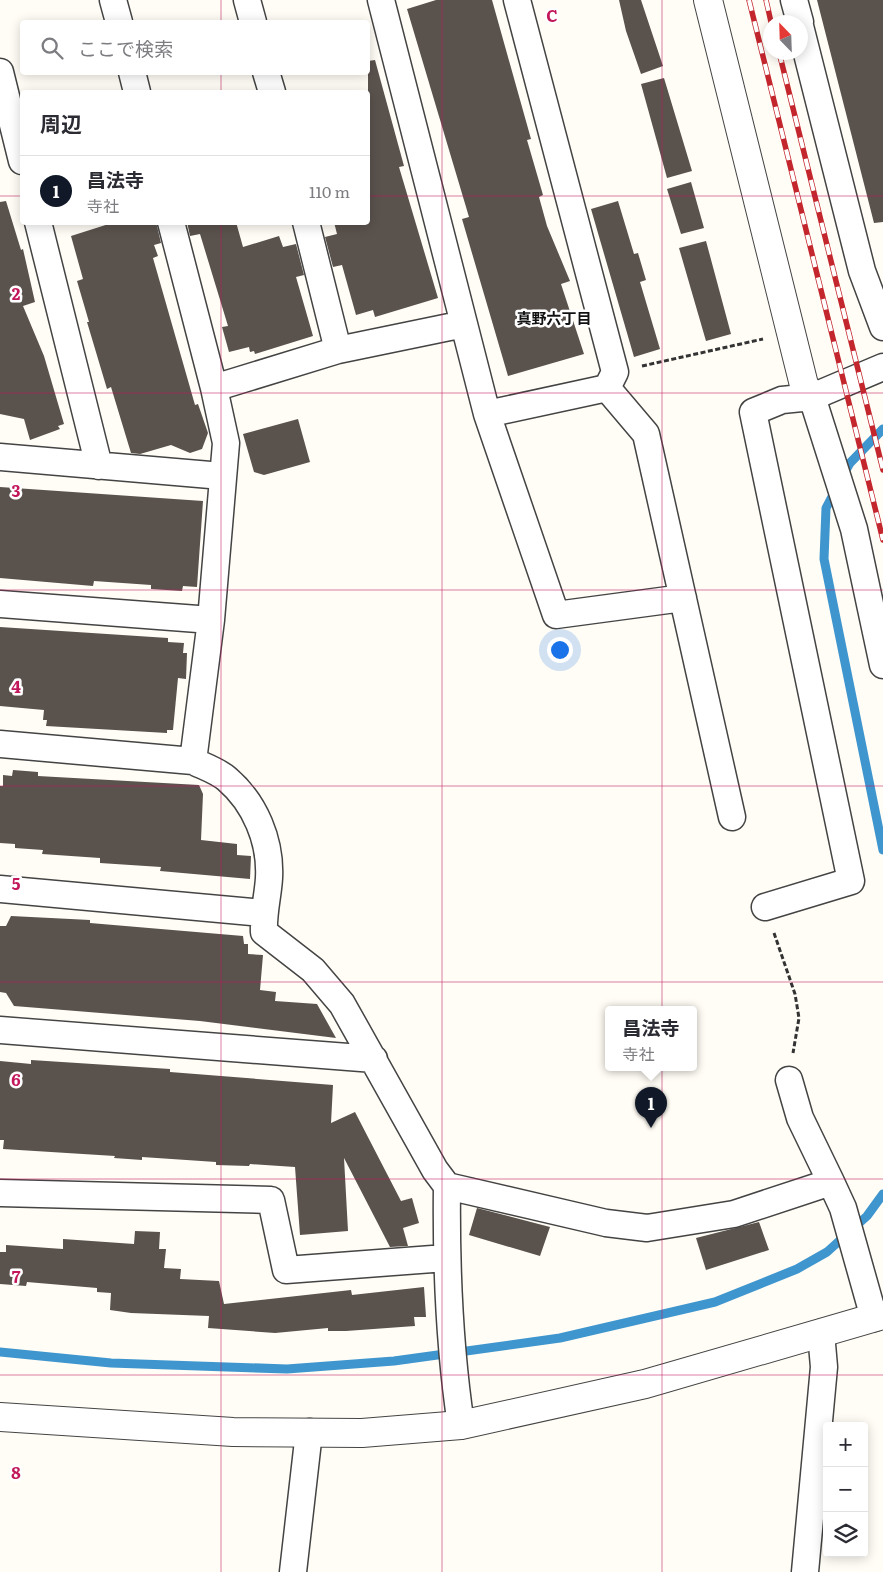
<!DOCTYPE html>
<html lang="ja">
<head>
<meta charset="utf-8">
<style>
	body { margin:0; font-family:Literata,"Noto Sans JP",serif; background:#f7f7f7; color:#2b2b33 }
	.controls { position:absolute; right:15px; bottom:15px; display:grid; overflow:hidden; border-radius:5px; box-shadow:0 2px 12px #0003 }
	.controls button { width:45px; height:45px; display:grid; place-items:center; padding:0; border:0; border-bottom:1px solid #e1e1e2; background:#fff; color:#2b2b33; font:25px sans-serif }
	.compass { position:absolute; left:763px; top:15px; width:45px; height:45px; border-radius:50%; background:#fff; box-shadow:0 2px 12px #0003; rotate:337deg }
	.you { position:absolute; left:559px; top:649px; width:18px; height:18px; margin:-12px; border:4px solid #fff; border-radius:50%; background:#1a73e8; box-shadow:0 0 0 8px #1a73e833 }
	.badge { display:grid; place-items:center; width:32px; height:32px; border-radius:50%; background:#111827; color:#fff; font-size:16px; font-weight:700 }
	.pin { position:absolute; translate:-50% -41px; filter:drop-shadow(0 1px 2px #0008) }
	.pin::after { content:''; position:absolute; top:26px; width:18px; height:15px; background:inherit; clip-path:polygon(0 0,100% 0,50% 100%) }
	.popup { position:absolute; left:605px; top:1006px; width:92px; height:65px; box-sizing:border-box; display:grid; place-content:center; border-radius:5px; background:#fff; filter:drop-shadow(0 1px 4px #0005); font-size:16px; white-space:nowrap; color:#7c7c81 }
	.popup b { font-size:19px; color:#2b2b33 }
	.popup::after { content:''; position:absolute; left:50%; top:100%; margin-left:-10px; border:10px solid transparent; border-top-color:#fff }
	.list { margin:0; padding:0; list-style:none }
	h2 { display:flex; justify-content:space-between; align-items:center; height:65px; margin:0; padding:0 20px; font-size:21px }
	h2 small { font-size:16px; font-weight:400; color:#7c7c81 }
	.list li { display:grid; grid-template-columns:32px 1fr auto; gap:15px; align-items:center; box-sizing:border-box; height:70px; padding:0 20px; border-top:1px solid #e1e1e2 }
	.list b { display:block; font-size:19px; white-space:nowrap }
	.list p { margin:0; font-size:16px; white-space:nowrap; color:#7c7c81 }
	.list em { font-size:16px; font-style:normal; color:#7c7c81 }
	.icon { flex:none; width:28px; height:28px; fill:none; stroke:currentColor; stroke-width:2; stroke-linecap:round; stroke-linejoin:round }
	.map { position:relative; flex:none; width:883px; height:1572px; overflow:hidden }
	.search { position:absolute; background:#fff; box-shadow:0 2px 12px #0003; left:20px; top:20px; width:350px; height:55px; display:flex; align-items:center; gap:12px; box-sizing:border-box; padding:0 18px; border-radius:5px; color:#7c7c81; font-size:19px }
	.panel { position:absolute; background:#fff; box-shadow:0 2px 12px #0003; left:20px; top:90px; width:350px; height:135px; border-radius:5px }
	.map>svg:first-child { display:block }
</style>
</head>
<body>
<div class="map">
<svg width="883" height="1572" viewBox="0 0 883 1572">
	<rect width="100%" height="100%" fill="#fffdf5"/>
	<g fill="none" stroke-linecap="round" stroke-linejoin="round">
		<path stroke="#3f96cf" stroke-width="9" d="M842,477L850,463L883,429
			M836,489L826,508L824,559L883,850
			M0,1352L111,1363L287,1369L394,1361L560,1338L715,1302L797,1269L827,1252L867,1216L883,1194"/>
	</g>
	<path fill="#5a524d" d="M436,0H492L531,139L527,140L543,195L539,197L547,226L570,281L561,284L584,354L508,376L462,219L469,217L407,9Z
		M619,0H641L663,66L641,74L626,31Z
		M817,0H883V222L874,223Z
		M375,60L404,166L399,167L438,298L375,317L373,310L356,315L342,265L333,267L325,237L337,234L334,222H368V61Z
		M664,78L692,171L667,178L641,84Z
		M691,182L704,228L681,234L667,189Z
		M6,201L21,250L23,249L35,302L23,306L44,356L64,424L58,426L60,429L30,440L24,419L0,414V202Z
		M618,201L634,254L638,253L646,280L640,282L660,349L634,357L591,209Z
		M115,222H156L161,243L154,245L158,256L153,258L195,405L198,404L208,433L202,449L190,453L171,445L140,454L131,453L111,387L107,389L87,322H89L77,281L83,279L71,236Z
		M187,222H236L243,247L279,236L283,247L296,244L304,275L296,277L313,336L255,354L254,351L250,352L249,347L229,352L222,327L228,326L200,234L190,236Z
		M706,241L731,334L706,341L679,248Z
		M298,419L310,462L264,475L254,472L243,434Z
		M0,487L203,501L197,587L183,586L182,591L151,589V585L94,581L93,586L0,578Z
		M0,627L168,638V642L184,643L183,653H187L186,679L178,678L173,730H167V733L46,726L47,720H43L44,710L0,706Z
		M13,770L38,772V776L199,785L203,794L201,840L237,844V855L251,856L250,879L160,871L161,867L100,863V858L42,854L43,850L15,848V844L0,843V786H3V775L12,776Z
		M11,916L90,920V923L243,936L244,944H248V954L263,955L260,990L276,992L275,1001L317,1004L336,1038L200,1021L14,1006L6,993L0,992V926H6Z
		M31,1060L170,1069V1072L333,1085L331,1123L355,1112L401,1201L412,1198L419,1223L403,1228L408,1246L390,1247L344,1158L348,1231L300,1235L295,1167L250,1164L249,1166L216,1165V1162L142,1157V1160L114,1158L115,1156L3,1149L4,1140H0V1061L31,1064Z
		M477,1208L550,1227L540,1256L469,1235Z
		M759,1222L769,1250L706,1270L696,1238Z
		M135,1231L160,1232L159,1249H166L164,1268L181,1269L180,1279L219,1281L224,1304L351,1290L352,1295L424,1287L426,1317H414L415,1326L346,1331H328V1328L275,1333L208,1328L209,1316L131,1313L110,1310L111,1293L97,1292V1288L27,1282L26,1286L0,1284V1252H6V1245L63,1249V1239L134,1244Z"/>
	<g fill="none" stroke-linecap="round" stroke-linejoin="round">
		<defs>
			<path id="minor" d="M113,0L119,22
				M247,0L253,22
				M381,0L464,324
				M794,0L800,22
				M800,26L862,271L883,327
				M0,72L22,161
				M132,72L137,92
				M266,72L272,92
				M38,222L99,466
				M171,222L214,388
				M306,222L338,350
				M607,388L646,434L732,817
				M812,397L854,529L883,665
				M487,414L556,615L683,598
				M0,457L222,476
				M0,604L211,620
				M0,744L193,761
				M0,889L263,913
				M765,907L851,881L753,412L782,400L812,397L883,367
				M0,1030L374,1059
				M789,1080L800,1118L831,1182
				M447,1186L435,1170L342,1004L313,970L264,932C263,913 268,896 269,878C271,841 255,803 227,779C218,771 203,766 193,761L211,620L226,443L214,388L338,350L464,324L487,414L607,388L615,372L517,0
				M0,1193L271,1200L286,1270L446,1258
				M461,1425C449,1345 446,1266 447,1186L606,1223L647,1228L734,1214L831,1182L843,1208L874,1318
				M293,1572L309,1432
				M805,1572L824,1367L821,1333"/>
			<path id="tertiary" d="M708,0L804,385L812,397
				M0,1417L233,1432L362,1433L461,1425L645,1384L883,1315"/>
		</defs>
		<use href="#minor" stroke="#444" stroke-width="29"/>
		<use href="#tertiary" stroke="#444" stroke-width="30"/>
		<path stroke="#333" stroke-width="3" stroke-dasharray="5 2.5" stroke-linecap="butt" d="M642,366L763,339
			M774,933L795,994L799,1018L793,1053"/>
		<use href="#minor" stroke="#fff" stroke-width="26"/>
		<use href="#tertiary" stroke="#fff" stroke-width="28"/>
		<defs>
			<path id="rail" d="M749,0L883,540
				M766,0L771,22
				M779,52L883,470"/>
		</defs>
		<use href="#rail" stroke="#c4262e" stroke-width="5.5"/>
		<use href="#rail" stroke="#fff" stroke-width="4" stroke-dasharray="11" stroke-linecap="butt"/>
	</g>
	<path fill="none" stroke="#c2185b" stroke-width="1" stroke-opacity="0.55" d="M221,0V22M442,0V1572M662,0V1572M221,72V92M0,196H22M368,196H883M221,222V1572M0,393H883M0,590H883M0,786H883M0,982H883M0,1179H883M0,1375H883"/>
	<g text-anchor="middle" stroke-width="5" stroke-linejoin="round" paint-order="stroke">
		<g font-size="15" font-weight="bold" fill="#111" stroke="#fff">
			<text x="554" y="324">真野六丁目</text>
		</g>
	</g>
	<g font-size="16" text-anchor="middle" font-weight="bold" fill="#c2185b" stroke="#fff" stroke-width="5" stroke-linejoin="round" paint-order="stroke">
		<text x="552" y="22">C</text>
		<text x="16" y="300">2</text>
		<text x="16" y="497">3</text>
		<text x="16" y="693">4</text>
		<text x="16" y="890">5</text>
		<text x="16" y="1086">6</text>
		<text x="16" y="1283">7</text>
		<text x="16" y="1479">8</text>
	</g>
</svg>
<div class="controls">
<button>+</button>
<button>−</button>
<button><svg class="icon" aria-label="layers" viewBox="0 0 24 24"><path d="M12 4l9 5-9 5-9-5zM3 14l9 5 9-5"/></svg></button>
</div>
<svg class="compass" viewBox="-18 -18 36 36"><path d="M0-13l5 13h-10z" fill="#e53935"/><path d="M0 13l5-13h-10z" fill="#7c7c81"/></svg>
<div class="you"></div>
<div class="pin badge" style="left:651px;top:1128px">1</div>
<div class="popup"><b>昌法寺</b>寺社</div>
<div class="search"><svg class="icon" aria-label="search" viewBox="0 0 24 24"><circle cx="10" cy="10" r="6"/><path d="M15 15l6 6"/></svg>ここで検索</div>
<section class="panel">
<h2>周辺<small></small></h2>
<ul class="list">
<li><span class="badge">1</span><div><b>昌法寺</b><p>寺社</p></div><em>110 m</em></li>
</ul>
</section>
</div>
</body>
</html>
